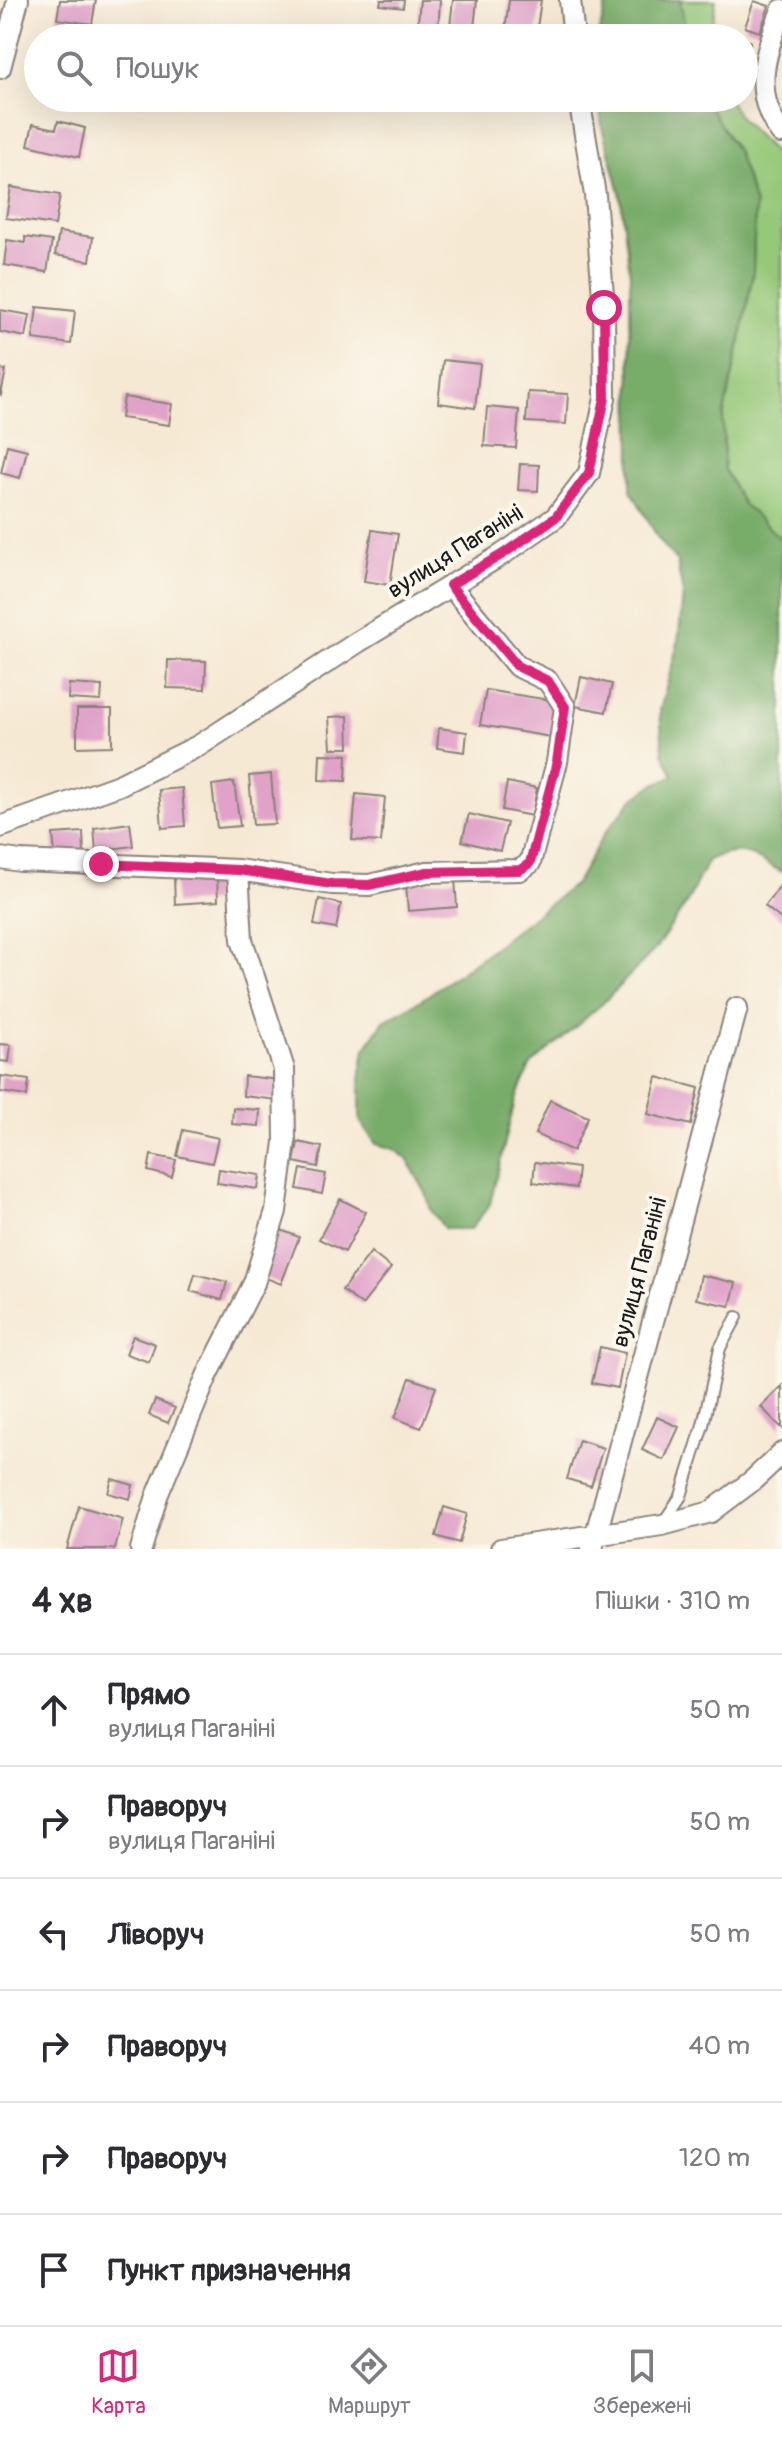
<!DOCTYPE html>
<html lang="uk">
<head>
<meta charset="utf-8">
<style>
	body { margin:0; font-family:Pangolin,sans-serif; background:#f2f2f3; color:#2b2b33 }
	.stop { position:absolute; width:24px; height:24px; margin:-18px; border:6px solid #db2777; border-radius:50%; background:#fff }
	.stop.end { background:#db2777; border-color:#fff; box-shadow:0 2px 8px #0008 }
	.list { margin:0; padding:0; list-style:none }
	h2 { display:flex; justify-content:space-between; align-items:center; height:104px; margin:0; padding:0 32px; font-size:34px }
	h2 small { font-size:26px; font-weight:400; color:#7c7c81 }
	.list li { display:grid; grid-template-columns:52px 1fr auto; gap:24px; align-items:center; box-sizing:border-box; height:112px; padding:0 32px; border-top:2px solid #e1e1e2 }
	.list b { display:block; font-size:30px; white-space:nowrap }
	.list p { margin:0; font-size:26px; white-space:nowrap; color:#7c7c81 }
	.list em { font-size:26px; font-style:normal; color:#7c7c81 }
	.icon { flex:none; width:44px; height:44px; fill:none; stroke:currentColor; stroke-width:2; stroke-linecap:round; stroke-linejoin:round }
	.map { position:relative; flex:none; width:782px; height:1549px; overflow:hidden }
	.search { position:absolute; background:#fff; box-shadow:0 8px 32px #0002; left:24px; right:24px; top:24px; height:88px; display:flex; align-items:center; gap:20px; box-sizing:border-box; padding:0 28px; border-radius:44px; color:#7c7c81; font-size:30px }
	.sheet { height:776px; background:#fff }
	nav { display:flex; justify-content:space-around; align-items:center; box-sizing:border-box; height:112px; border-top:2px solid #e1e1e2; background:#fff; font-size:22px; color:#7c7c81 }
	nav a { display:grid; justify-items:center; gap:4px }
	nav .on { color:#db2777 }
	.map>svg:first-child { display:block }
</style>
</head>
<body>
<div class="map">
<svg width="782" height="1549" viewBox="0 0 782 1549">
	<rect width="100%" height="100%" fill="#fbf7ec"/>
	<filter id="ink" filterUnits="userSpaceOnUse"><feTurbulence type="fractalNoise" baseFrequency=".0125" numOctaves="2"/><feDisplacementMap in="SourceGraphic" scale="16" xChannelSelector="R" yChannelSelector="G"/><feConvolveMatrix kernelMatrix="1 2 1 2 8 2 1 2 1" color-interpolation-filters="sRGB"/></filter>
	<filter id="wash" filterUnits="userSpaceOnUse"><feTurbulence type="fractalNoise" baseFrequency=".006" numOctaves="4" result="noise"/><feDisplacementMap in="SourceGraphic" scale="32" xChannelSelector="R" yChannelSelector="G"/><feGaussianBlur stdDeviation="1.8" result="paint"/><feColorMatrix in="noise" values="0 0 0 0 0 0 0 0 0 0 0 0 0 0 0 0 0 1.4 0 .05"/><feComposite in="paint" operator="in"/></filter>
	<g filter="url(#wash)">
		<rect width="100%" height="100%" fill="#f6e9d4"/>
		<path fill="#95c879" stroke="#58724a" stroke-width="2" d="M680,0H716L710,38H687Z
			M704,98H728L740,118L782,160V540L742,503L724,469L723,417L740,343L753,273L755,205L737,152Z"/>
		<path fill="#78ac69" stroke="#4a6442" stroke-width="2" d="M607,0H680L687,38H598Z
			M599,98H704L737,152L755,205L753,273L740,343L723,417L724,469L742,503L782,540V872C750,856 747,844 708,860L686,904L656,948L603,1003L530,1066L515,1101L490,1204L471,1229H445L431,1210L426,1193L407,1159L394,1149L376,1144L360,1121V1078L365,1049L384,1021L421,1000L479,959L576,883L604,834L632,800L653,785L674,776L663,753L660,710L678,643L683,594L677,562L658,538L631,490L630,275L620,192L602,127Z"/>
		<g id="blocks">
			<path fill="#e0a2c9" d="M60,0H96L92,24L57,19Z
				M381,0H404L403,8L380,5Z
				M420,0H440L438,34L417,32Z
				M453,0H477L473,37L449,35Z
				M509,0H541L536,35L505,31Z
				M754,1L769,6L760,32L745,27Z
				M744,41H750L749,72H744Z
				M55,98H81L80,105Z
				M58,121L85,128L79,157L28,145L33,124L56,129Z
				M11,187L60,195L55,225L6,218Z
				M59,232L93,237L90,261L55,255Z
				M25,237L52,241L47,272L4,265L7,240L25,243Z
				M37,307L75,311L71,344L33,339Z
				M0,310L30,315L26,337L0,332Z
				M443,360L480,364L475,408L438,403Z
				M0,369L6,370L1,395L0,394Z
				M528,392L568,394L566,424L526,422Z
				M124,397L172,404L169,425L121,418Z
				M487,407L519,410L516,448L484,446Z
				M7,445L27,450L20,478L1,473Z
				M520,464L539,465L538,491L518,490Z
				M372,530L398,534L390,585L364,581Z
				M168,660L206,661L205,689L167,688Z
				M581,677L612,684L606,712L575,706Z
				M69,684L102,686L101,701L68,699Z
				M486,690L556,701L551,737L480,725Z
				M77,709H112V746L77,747Z
				M348,716L349,748H331L329,717Z
				M439,728L467,732L465,752L437,748Z
				M320,754L347,755L346,781L319,780Z
				M271,774L275,824L253,825L249,776Z
				M234,782L240,826L217,828L212,785Z
				M507,782L537,788L532,816L502,810Z
				M182,788L185,826L162,828L159,790Z
				M356,794L385,797L381,842L352,840Z
				M469,814L507,823L500,851L462,841Z
				M130,823L133,846L96,851L94,828Z
				M83,832L84,854L55,856L53,834Z
				M217,875L218,901L175,904L174,878Z
				M455,879L457,907L408,911L406,883Z
				M782,883V920L765,906Z
				M319,899L341,904L336,929L314,925Z
				M0,1044L11,1045L9,1062L0,1061Z
				M1,1076L29,1080L27,1096L0,1092Z
				M244,1076L279,1080L277,1100L243,1096Z
				M657,1077L699,1088L691,1125L648,1114Z
				M550,1100L588,1117L573,1151L535,1134Z
				M233,1108L260,1110L259,1126L232,1124Z
				M183,1130L218,1138L212,1163L177,1156Z
				M298,1142L322,1147L318,1167L294,1162Z
				M151,1155L176,1160L172,1177L148,1171Z
				M535,1162L578,1168L576,1188L533,1182Z
				M219,1169L260,1175L258,1189L217,1183Z
				M301,1169L326,1174L322,1194L297,1189Z
				M340,1199L366,1212L345,1252L319,1239Z
				M278,1229L299,1237L281,1284L261,1276Z
				M371,1252L391,1268L362,1305L342,1290Z
				M195,1274L227,1282L222,1300L190,1291Z
				M701,1275L736,1283L730,1306L696,1299Z
				M133,1336L155,1344L149,1362L126,1354Z
				M600,1347L625,1353L618,1388L592,1383Z
				M410,1378L436,1387L421,1428L395,1418Z
				M782,1386V1428L761,1407Z
				M155,1400L175,1408L168,1423L149,1415Z
				M657,1417L679,1427L664,1460L642,1450Z
				M579,1440L603,1448L591,1486L567,1479Z
				M112,1479L133,1485L130,1499L108,1493Z
				M79,1506L123,1519L115,1549H67Z
				M444,1507L467,1514L459,1543L436,1536Z"/>
		</g>
	</g>
	<g filter="url(#ink)">
		<use href="#blocks" fill-opacity="0" stroke="#898278" stroke-width="2"/>
		<g fill="none" stroke-linecap="round" stroke-linejoin="round">
			<defs>
				<path id="service" d="M663,1523L681,1496L703,1425L720,1348L737,1317"/>
				<path id="minor" d="M570,0L574,38
					M0,68L18,0
					M781,133C751,93 765,53 782,10
					M0,827L119,785L200,745L358,642L503,554L556,517L589,473L605,398L604,308L595,195L579,98
					M0,858L20,861L238,870L332,884L369,885L427,872L520,870L530,863L557,762L565,707L548,681L517,666L450,585
					M141,1549L157,1496L207,1376L254,1283L276,1211L285,1142L284,1069L242,940L238,870
					M501,1549L662,1525L711,1512L752,1481L782,1453
					M592,1549L737,1008"/>
			</defs>
			<use href="#service" stroke="#898278" stroke-width="14"/>
			<use href="#minor" stroke="#898278" stroke-width="24"/>
			<use href="#service" stroke="#fff" stroke-width="10"/>
			<use href="#minor" stroke="#fff" stroke-width="20"/>
		</g>
	</g>
	<g fill="none" stroke-linecap="round" stroke-linejoin="round" filter="url(#ink)">
		<path stroke="#db2777" stroke-width="10" d="M101,864L238,870L332,884L369,885L427,872L520,870L530,863L557,762L565,707L548,681L517,666L450,585L503,554L556,517L589,473L605,398L604,308"/>
	</g>
	<g text-anchor="middle" stroke-width="8" stroke-linejoin="round" paint-order="stroke">
		<g font-size="24" fill="#1c1c1c" stroke="#fbf7ec">
			<text transform="translate(455 551) rotate(-32)" y="8">вулиця Паганіні</text>
			<text transform="translate(639 1272) rotate(-75)" y="8">вулиця Паганіні</text>
		</g>
	</g>
</svg>
<div class="stop" style="left:604px;top:308px"></div>
<div class="stop end" style="left:101px;top:864px"></div>
<div class="search"><svg class="icon" aria-label="search" viewBox="0 0 24 24"><circle cx="10" cy="10" r="6"/><path d="M15 15l6 6"/></svg>Пошук</div>
</div>
<section class="sheet">
<h2>4 хв<small>Пішки · 310 m</small></h2>
<ul class="list">
<li><svg class="icon" aria-label="ahead" viewBox="0 0 24 24"><path d="M12 20V5M6 11l6-6 6 6"/></svg><div><b>Прямо</b><p>вулиця Паганіні</p></div><em>50 m</em></li>
<li><svg class="icon" aria-label="right" viewBox="0 0 24 24"><path d="M7 20v-9h11M14 6l5 5-5 5"/></svg><div><b>Праворуч</b><p>вулиця Паганіні</p></div><em>50 m</em></li>
<li><svg class="icon" aria-label="left" viewBox="0 0 24 24"><path d="M17 20v-9H6M10 6l-5 5 5 5"/></svg><div><b>Ліворуч</b></div><em>50 m</em></li>
<li><svg class="icon" aria-label="right" viewBox="0 0 24 24"><path d="M7 20v-9h11M14 6l5 5-5 5"/></svg><div><b>Праворуч</b></div><em>40 m</em></li>
<li><svg class="icon" aria-label="right" viewBox="0 0 24 24"><path d="M7 20v-9h11M14 6l5 5-5 5"/></svg><div><b>Праворуч</b></div><em>120 m</em></li>
<li><svg class="icon" aria-label="arrive" viewBox="0 0 24 24"><path d="M6 21V4h12l-3 4 3 4H6"/></svg><div><b>Пункт призначення</b></div></li>
</ul>
</section>
<nav>
<a class="on"><svg class="icon" aria-label="map" viewBox="0 0 24 24"><path d="M3 6l6-2 6 2 6-2v14l-6 2-6-2-6 2zM9 4v14M15 6v14"/></svg>Карта</a>
<a><svg class="icon" aria-label="directions" viewBox="0 0 24 24"><path d="M12 3l9 9-9 9-9-9zM9 14v-3h6M13 9l2 2-2 2"/></svg>Маршрут</a>
<a><svg class="icon" aria-label="saved" viewBox="0 0 24 24"><path d="M7 4h10v16l-5-4-5 4z"/></svg>Збережені</a>
</nav>
</body>
</html>
